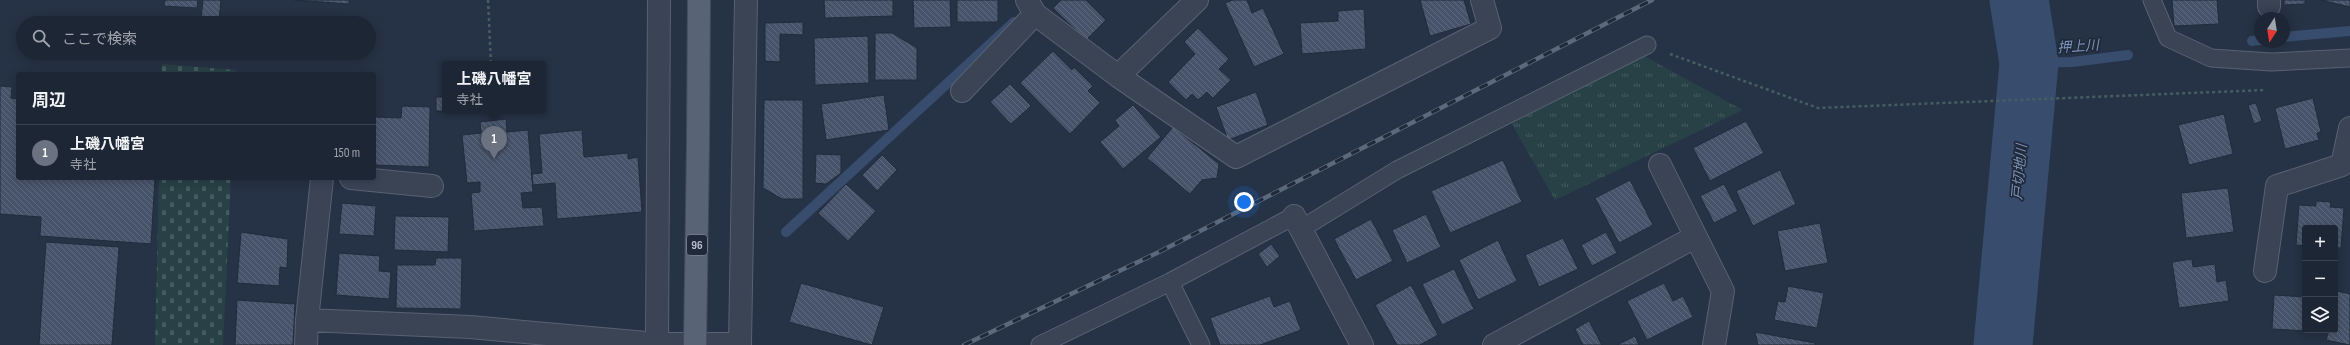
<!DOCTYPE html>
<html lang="ja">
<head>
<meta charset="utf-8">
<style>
	body { margin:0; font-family:"Sofia Sans Condensed","Noto Sans JP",sans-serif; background:#252e3c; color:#f1f3f6 }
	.controls { position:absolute; right:12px; bottom:12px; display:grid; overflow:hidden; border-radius:4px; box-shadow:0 2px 10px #0003 }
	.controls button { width:36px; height:36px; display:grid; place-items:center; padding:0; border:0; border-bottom:1px solid #3a434f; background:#1c2634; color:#f1f3f6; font:20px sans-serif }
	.compass { position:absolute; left:2254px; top:12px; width:36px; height:36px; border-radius:50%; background:#1c2634; box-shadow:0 2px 10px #0003; rotate:192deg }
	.you { position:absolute; left:1244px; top:202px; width:14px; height:14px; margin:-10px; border:3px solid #fff; border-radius:50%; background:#1a73e8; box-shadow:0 0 0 6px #1a73e833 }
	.badge { display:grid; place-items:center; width:26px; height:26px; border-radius:50%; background:#0b8043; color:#fff; font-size:13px; font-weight:700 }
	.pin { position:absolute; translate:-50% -33px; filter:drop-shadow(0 1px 2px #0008) }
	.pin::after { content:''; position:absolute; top:21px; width:14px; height:12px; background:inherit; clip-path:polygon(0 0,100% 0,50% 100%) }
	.popup { position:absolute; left:442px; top:61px; width:104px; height:52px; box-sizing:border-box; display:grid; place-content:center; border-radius:4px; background:#1c2634; filter:drop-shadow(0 1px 3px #0005); font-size:13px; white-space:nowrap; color:#a0a5ac }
	.popup b { font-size:15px; color:#f1f3f6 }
	.popup::after { content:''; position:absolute; left:50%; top:100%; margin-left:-8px; border:8px solid transparent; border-top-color:#1c2634 }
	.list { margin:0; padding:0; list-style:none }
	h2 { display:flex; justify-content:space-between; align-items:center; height:52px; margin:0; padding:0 16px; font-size:17px }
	h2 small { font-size:13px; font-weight:400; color:#a0a5ac }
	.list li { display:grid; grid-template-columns:26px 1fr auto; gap:12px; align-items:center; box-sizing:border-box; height:56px; padding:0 16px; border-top:1px solid #3a434f }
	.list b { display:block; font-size:15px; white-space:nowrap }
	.list p { margin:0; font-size:13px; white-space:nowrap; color:#a0a5ac }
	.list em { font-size:13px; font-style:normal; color:#a0a5ac }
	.icon { flex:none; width:22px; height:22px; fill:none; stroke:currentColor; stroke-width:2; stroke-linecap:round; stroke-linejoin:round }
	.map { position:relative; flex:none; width:2350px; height:345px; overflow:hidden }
	.search { position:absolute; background:#1c2634; box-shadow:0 2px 10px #0003; left:16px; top:16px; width:360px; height:44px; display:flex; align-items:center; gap:10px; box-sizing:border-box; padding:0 14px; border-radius:22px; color:#a0a5ac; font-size:15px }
	.panel { position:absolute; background:#1c2634; box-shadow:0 2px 10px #0003; left:16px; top:72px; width:360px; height:108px; border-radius:4px }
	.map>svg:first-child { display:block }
</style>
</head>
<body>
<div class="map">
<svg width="2350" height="345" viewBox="0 0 2350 345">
	<defs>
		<pattern id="cemetery-stones" width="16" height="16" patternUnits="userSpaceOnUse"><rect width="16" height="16" fill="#284146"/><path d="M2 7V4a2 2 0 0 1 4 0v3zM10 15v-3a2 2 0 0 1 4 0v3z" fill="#455b60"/></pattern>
		<pattern id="park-tufts" width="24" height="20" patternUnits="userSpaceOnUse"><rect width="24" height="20" fill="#284146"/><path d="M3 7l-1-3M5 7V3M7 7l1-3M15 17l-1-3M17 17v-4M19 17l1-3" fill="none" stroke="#455b60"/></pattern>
		<pattern id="building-back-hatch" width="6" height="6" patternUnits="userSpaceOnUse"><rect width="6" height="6" fill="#47536a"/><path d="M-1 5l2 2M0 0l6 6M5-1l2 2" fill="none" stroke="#5f6a7e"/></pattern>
	</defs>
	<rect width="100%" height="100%" fill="#263245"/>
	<path fill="url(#cemetery-stones)" d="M162,64L236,70V74H161Z
		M159,178H231L223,345H155Z"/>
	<path fill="url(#park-tufts)" d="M1635,51L1743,110L1555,200L1509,119Z"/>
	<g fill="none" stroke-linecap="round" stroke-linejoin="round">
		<path stroke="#384c6d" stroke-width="10" d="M2284,37L2350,31
			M2252,41L2260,40
			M2029,63L2072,62L2128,55
			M786,232L1014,22"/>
		<path stroke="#384c6d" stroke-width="59" d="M2003,345L2029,63L2019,0"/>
	</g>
	<path fill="url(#building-back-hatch)" stroke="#212b3c" d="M165,0H198L197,8L164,6Z
		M203,0H221L219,21L201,19Z
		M294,0H349V4Z
		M824,0H893V16L825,18Z
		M913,0H950L951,27L914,28Z
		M957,0H998V22H957Z
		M1061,0H1086L1106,20L1086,40L1053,8Z
		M1233,0H1247L1252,13L1263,8L1284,54L1254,67L1225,3Z
		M1420,0H1464L1471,24L1430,36Z
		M2172,0H2217L2219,24L2174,26Z
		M2284,0H2305V4L2284,5Z
		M2321,0H2350V7Z
		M1364,9L1366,49L1302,54L1300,23L1338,21V11Z
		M803,22V35L780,34V62L765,61V23Z
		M1198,28L1229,59L1219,69L1231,80L1213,98L1207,92L1198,100L1192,94L1186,100L1168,82L1195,54L1184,42Z
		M875,33H892L917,48V80H875Z
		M868,36L869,83L815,85L814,38Z
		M1053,51L1072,70L1074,67L1093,86L1088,91L1100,103L1070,134L1020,83Z
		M1010,84L1031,106L1011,124L990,102Z
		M0,86L12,87L11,98L18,99V178H155L151,244L40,236L41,217L0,214Z
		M1256,92L1268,125L1228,140L1216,107Z
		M884,95L889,130L826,140L821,104Z
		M436,97H445V110L459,111H436Z
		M2313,98L2321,132L2317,133L2319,140L2285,149L2275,108Z
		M764,100H803V199H782L763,188Z
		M2256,103L2262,121L2254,124L2248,105Z
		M1133,105L1161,137L1123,169L1100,142L1119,126L1115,120Z
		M402,106L430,107L429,167L374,165V117L401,118Z
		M2224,114L2233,154L2189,165L2178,125Z
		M506,119L507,132L528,130L533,192L521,193L523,208L542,207L544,226L474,231L471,193L480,192V182L467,183L462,135L481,133L480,122Z
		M1746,121L1764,153L1710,181L1693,148Z
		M1173,127L1219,164L1217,178L1202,180L1190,194L1147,158Z
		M582,130L584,157L628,153V159L638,157L642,212L557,219L555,183L533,185L532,174L542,173L539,134Z
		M816,154L841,155V173L826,184L815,183Z
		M882,155L897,170L877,191L862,175Z
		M1503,160L1522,202L1450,233L1431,191Z
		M1780,170L1796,204L1753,226L1736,191Z
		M1630,180L1653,225L1619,243L1595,198Z
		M846,184L876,211L848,241L818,213Z
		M1724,184L1738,211L1714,223L1700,196Z
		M2228,188L2234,232L2186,238L2181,193Z
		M2316,201L2331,202L2330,207L2344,208L2341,248H2335V228H2305V246L2296,245L2299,205L2316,206Z
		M342,203L376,206L374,236L339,234Z
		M1426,214L1441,247L1407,263L1392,230Z
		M395,216L449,217L448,252L394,250Z
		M1371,219L1393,261L1356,280L1334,239Z
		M1820,223L1828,263L1785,271L1777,231Z
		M241,232L288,239L287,268L280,267L279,286L237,283Z
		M1606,232L1617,253L1592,266L1581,245Z
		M1563,238L1578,269L1539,287L1525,255Z
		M1498,240L1517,281L1478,300L1459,260Z
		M46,242L119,247L112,345H39Z
		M1271,244L1280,256L1267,267L1258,254Z
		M339,253L380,256L379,271L391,272L389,299L336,295Z
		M436,258H462L461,309L396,308L397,265H435Z
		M2192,259L2193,267L2215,264L2217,282L2226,280L2229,301L2179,308L2172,262Z
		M1454,269L1474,309L1442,325L1422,284Z
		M801,283L884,307L872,345L789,322Z
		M1664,283L1673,301L1683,296L1693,317L1647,340L1627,301Z
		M1411,285L1438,335L1420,345H1397L1375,305Z
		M1788,286L1824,293L1817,328L1774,320L1778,301L1785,302Z
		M2337,291L2350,294V345L2326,340L2329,330H2335Z
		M2274,295L2305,297V330H2324V332L2272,329Z
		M1270,296L1274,307L1290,301L1301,330L1260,345H1220L1210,318Z
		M237,300L295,304L293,345H235Z
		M1589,321L1602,345H1583L1575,329Z
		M1755,332L1815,343V345H1758Z
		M1635,336L1639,345H1617Z"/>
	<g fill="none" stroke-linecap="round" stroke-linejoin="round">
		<defs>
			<path id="service" d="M2152,0L2168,38L2211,58L2271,62L2350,58
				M1301,229L1397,170L1647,45
				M1170,282L1201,345
				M1040,345L1170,282L1294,216"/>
			<path id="minor" d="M659,0L657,344H740L746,0
				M1027,0L1035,14L1118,76L1236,157L1490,28L1482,0
				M2269,0V6
				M1118,76L1197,0
				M962,91L1035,14
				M1660,165L1723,291L1714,345
				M322,178L307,320L470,327L657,344
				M351,178L432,186
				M1294,216L1362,345
				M2265,271L2277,186L2342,165L2350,128
				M306,345L307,320
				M1494,345L1695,237"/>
			<path id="primary" d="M698,144L699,0"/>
		</defs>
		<use href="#service" stroke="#596272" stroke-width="19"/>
		<use href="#minor" stroke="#596272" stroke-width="24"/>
		<use href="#primary" stroke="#444d5e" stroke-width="24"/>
		<path stroke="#465e62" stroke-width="2.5" stroke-dasharray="3 3" stroke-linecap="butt" d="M488,0L491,64
			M1670,54L1818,108L2265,90
			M493,110L494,121"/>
		<use href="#service" stroke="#3a4455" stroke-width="17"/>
		<use href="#minor" stroke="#3a4455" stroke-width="22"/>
		<use href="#primary" stroke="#586375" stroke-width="22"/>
		<defs>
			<path id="rail" d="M964,345L1159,252L1652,0"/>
		</defs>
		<use href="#rail" stroke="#5c687c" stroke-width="4.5"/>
		<use href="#rail" stroke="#1f293a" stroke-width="3" stroke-dasharray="9" stroke-linecap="butt"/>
		<defs>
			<path id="primary-bridge" d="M695,345L698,144"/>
		</defs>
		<use href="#primary-bridge" stroke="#444d5e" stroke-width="24" stroke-linecap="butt"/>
		<use href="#primary-bridge" stroke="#586375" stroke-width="22"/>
	</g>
	<g text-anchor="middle" stroke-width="3.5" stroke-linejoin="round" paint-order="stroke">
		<rect fill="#1f293a" stroke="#8a92a2" stroke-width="1" x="687" y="235" width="20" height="20" rx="3"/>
		<g font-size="12" font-weight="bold" fill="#b8bfce">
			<text x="697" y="249">96</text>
		</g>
		<g font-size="14" font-style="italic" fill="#7d93b7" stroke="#1f293a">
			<text transform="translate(2078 46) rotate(-4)" y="5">押上川</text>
			<text transform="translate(2019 172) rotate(-85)" y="5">戸切地川</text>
		</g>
	</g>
</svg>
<div class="controls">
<button>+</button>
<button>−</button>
<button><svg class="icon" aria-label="layers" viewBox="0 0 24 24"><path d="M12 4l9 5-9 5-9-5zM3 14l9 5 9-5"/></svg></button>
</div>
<svg class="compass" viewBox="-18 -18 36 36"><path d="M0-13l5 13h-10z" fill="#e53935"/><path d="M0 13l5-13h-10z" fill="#a0a5ac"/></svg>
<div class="you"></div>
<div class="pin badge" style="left:494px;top:159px;background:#6b7280">1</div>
<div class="popup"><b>上磯八幡宮</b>寺社</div>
<div class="search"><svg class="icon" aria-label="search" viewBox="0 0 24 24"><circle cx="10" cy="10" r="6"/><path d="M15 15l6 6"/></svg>ここで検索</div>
<section class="panel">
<h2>周辺<small></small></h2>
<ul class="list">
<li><span class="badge" style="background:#6b7280">1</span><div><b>上磯八幡宮</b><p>寺社</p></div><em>150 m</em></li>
</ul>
</section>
</div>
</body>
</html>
